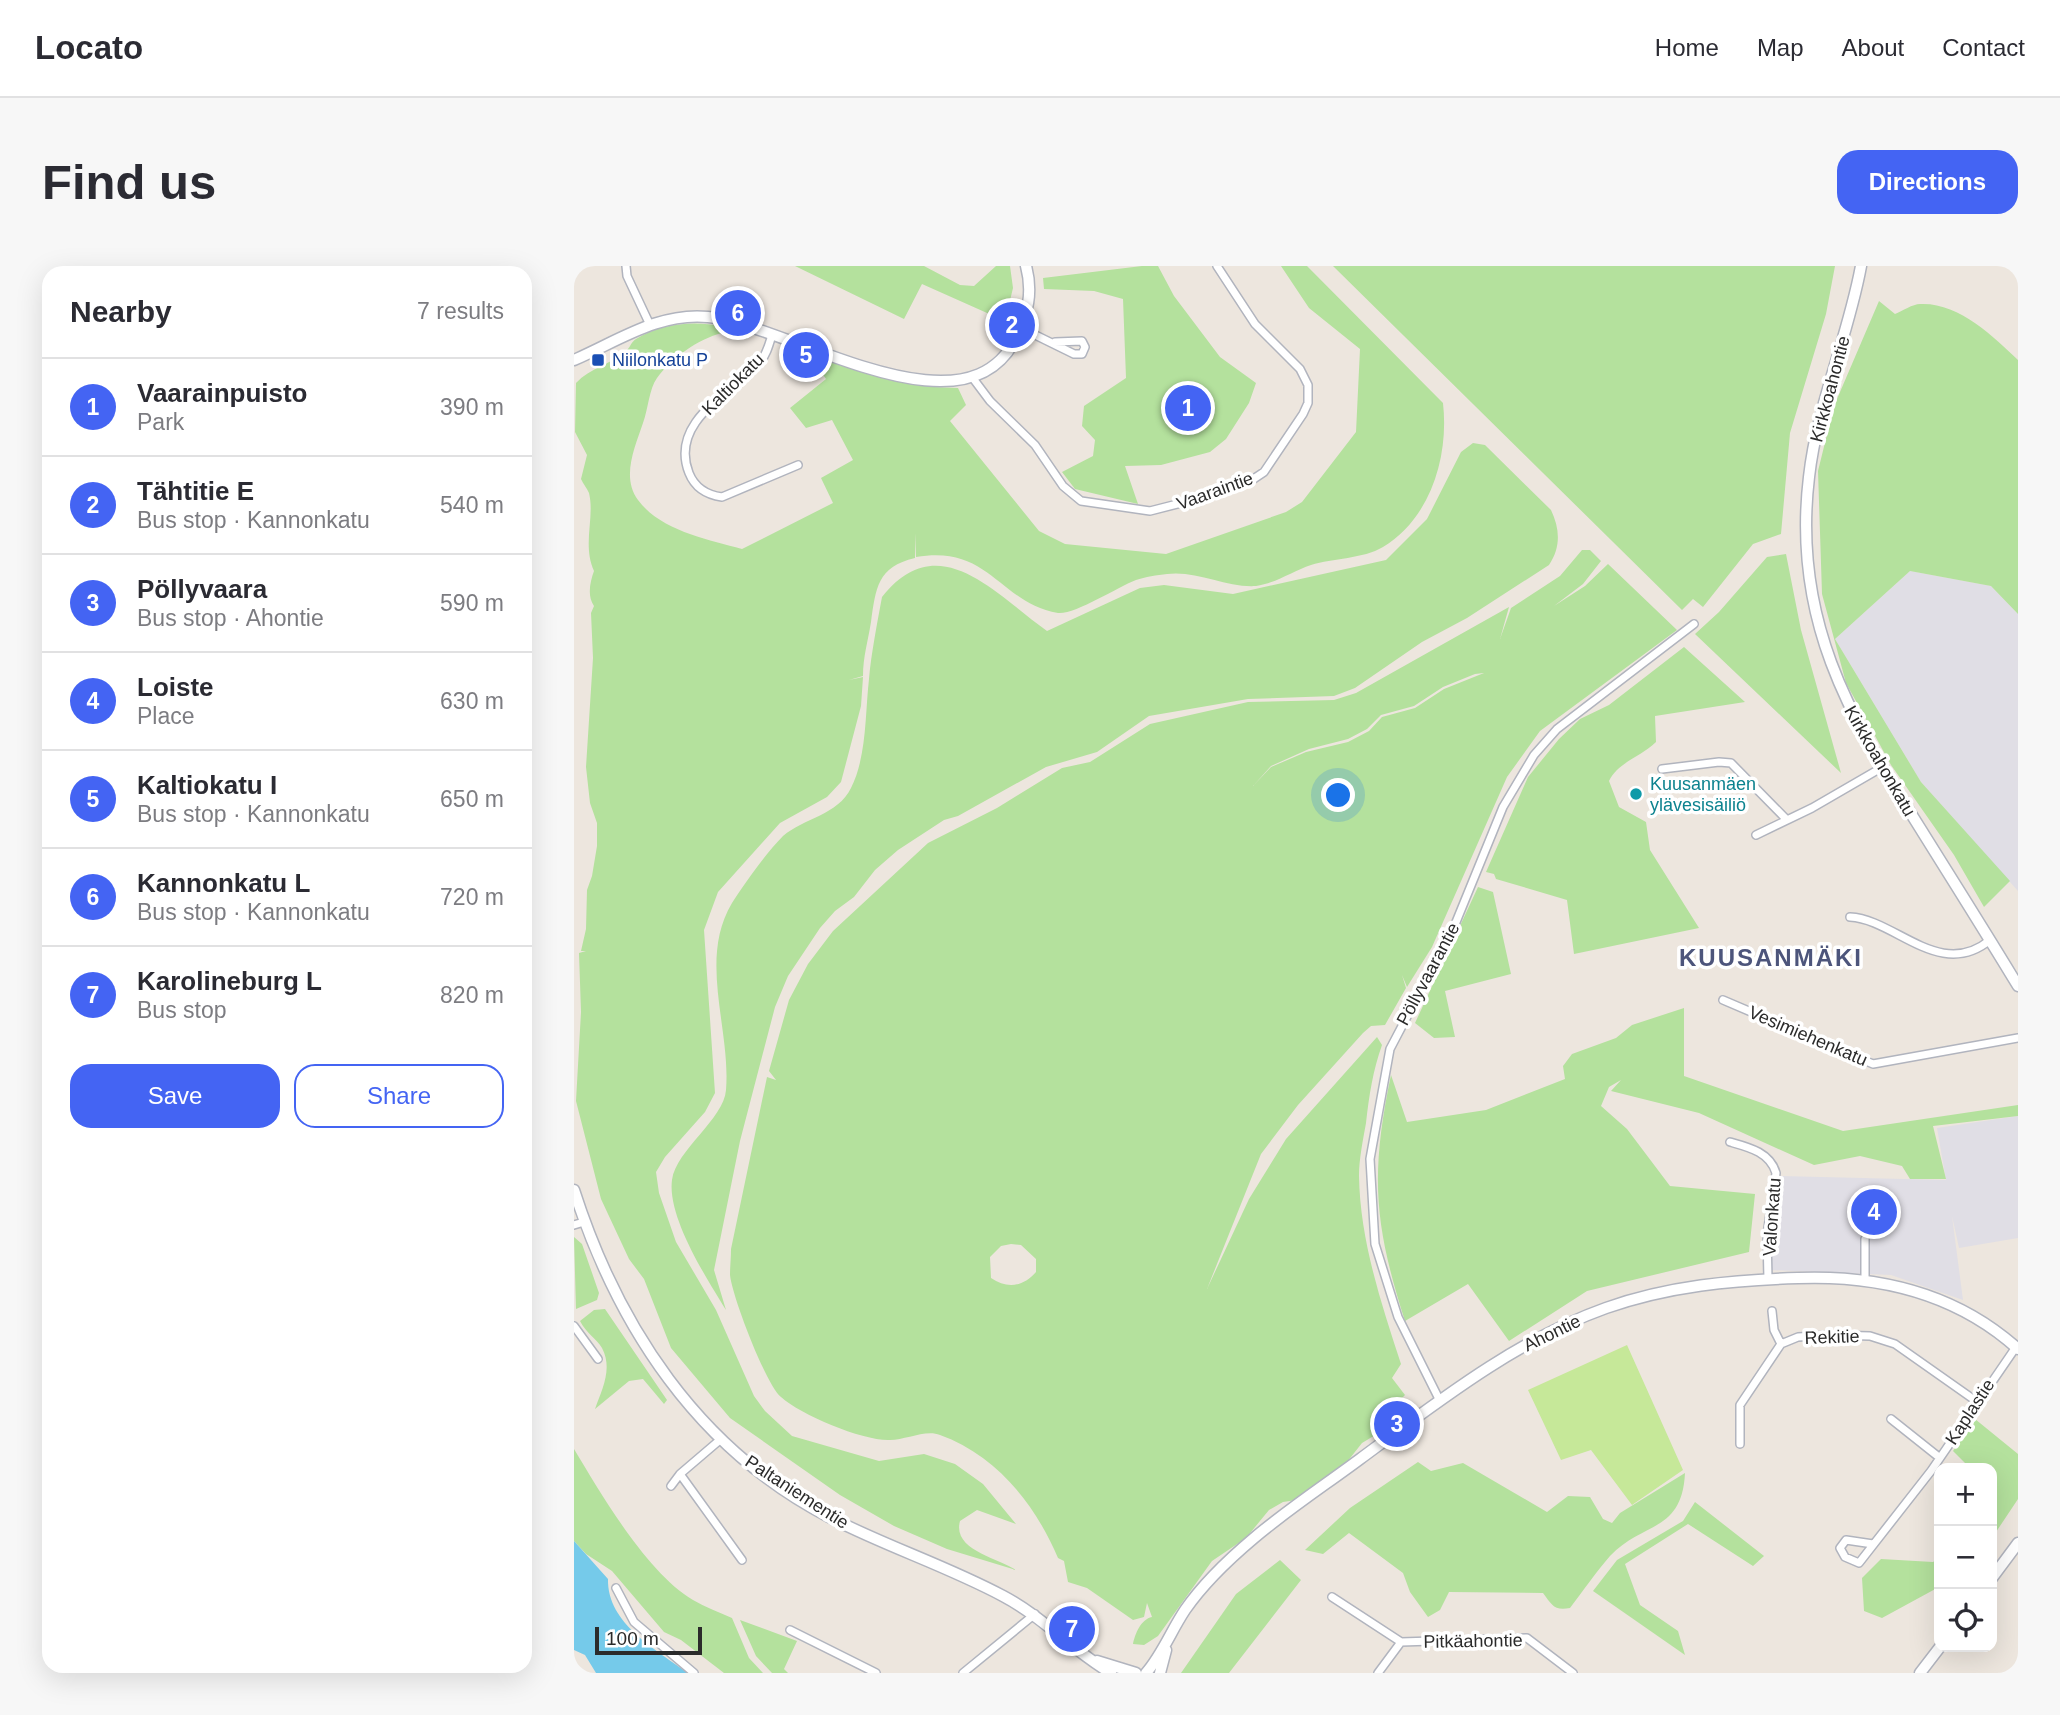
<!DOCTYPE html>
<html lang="en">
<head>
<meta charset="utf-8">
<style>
	body { margin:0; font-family:Arial,sans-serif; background:#f7f7f7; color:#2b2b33 }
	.controls { position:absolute; right:21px; bottom:21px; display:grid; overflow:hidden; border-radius:14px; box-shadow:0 7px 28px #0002 }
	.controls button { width:63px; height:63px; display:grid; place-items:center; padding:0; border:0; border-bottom:2px solid #e1e1e2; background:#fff; color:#2b2b33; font:35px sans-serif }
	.scale { position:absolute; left:21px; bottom:18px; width:107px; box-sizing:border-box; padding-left:7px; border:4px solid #2b2b2b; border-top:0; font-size:19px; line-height:24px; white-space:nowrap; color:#2b2b2b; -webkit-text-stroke:5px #fff; paint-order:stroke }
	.you { position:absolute; left:765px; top:530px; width:24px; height:24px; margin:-18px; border:5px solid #fff; border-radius:50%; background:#1a73e8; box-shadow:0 0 0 10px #1a73e833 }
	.badge { display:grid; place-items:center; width:46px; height:46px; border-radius:50%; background:#4464f3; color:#fff; font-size:23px; font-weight:700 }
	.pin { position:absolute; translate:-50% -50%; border:4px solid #fff; box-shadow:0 2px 7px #0006 }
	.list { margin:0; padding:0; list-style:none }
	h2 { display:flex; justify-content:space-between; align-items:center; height:91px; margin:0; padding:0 28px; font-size:30px }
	h2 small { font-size:23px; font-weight:400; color:#7c7c81 }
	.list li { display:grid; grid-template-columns:46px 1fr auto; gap:21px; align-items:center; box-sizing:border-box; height:98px; padding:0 28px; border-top:2px solid #e1e1e2 }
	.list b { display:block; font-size:26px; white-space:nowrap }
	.list p { margin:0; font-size:23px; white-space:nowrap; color:#7c7c81 }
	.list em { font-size:23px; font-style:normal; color:#7c7c81 }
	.actions { display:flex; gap:14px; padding:21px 28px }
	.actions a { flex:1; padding:16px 0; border:2px solid #4464f3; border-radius:21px; text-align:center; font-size:24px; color:#4464f3 }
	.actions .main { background:#4464f3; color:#fff }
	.icon { flex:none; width:38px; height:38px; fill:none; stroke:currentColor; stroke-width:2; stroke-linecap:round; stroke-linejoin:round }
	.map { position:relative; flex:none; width:1444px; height:1407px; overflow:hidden; border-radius:21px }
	header { display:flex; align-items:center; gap:42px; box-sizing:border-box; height:98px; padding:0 35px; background:#fff; border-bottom:2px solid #e1e1e2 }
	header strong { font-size:33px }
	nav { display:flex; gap:38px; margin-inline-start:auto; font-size:24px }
	.intro { display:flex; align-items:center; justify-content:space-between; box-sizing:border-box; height:168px; padding:0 42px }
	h1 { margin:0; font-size:49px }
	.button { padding:18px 32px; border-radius:21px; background:#4464f3; color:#fff; font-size:24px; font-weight:700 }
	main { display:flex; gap:42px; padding:0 42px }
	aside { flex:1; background:#fff; border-radius:21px; box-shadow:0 7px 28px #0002 }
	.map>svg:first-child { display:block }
</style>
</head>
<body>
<header>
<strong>Locato</strong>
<nav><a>Home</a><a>Map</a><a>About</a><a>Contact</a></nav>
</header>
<div class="intro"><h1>Find us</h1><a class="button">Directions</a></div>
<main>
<aside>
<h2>Nearby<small>7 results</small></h2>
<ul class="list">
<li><span class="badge">1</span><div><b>Vaarainpuisto</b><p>Park</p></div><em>390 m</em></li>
<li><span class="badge">2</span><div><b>Tähtitie E</b><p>Bus stop · Kannonkatu</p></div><em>540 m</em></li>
<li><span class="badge">3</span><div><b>Pöllyvaara</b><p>Bus stop · Ahontie</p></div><em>590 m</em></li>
<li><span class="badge">4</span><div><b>Loiste</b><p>Place</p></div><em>630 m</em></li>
<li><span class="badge">5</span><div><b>Kaltiokatu I</b><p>Bus stop · Kannonkatu</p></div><em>650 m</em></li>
<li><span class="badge">6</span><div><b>Kannonkatu L</b><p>Bus stop · Kannonkatu</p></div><em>720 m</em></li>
<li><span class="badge">7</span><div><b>Karolineburg L</b><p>Bus stop</p></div><em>820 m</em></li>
</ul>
<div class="actions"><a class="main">Save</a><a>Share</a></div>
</aside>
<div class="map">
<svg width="1444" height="1407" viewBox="0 0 1444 1407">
	<rect width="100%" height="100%" fill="#ede6de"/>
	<path fill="#e0dee5" d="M1336,305L1417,320L1444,348V625L1347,516L1261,373Z
		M1444,850V972L1385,982L1378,950L1389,1034L1317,1009L1196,1004L1206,910L1372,914L1363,862Z"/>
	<path fill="#b4e19d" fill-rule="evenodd" d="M221,0H350L386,19L400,20L422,0H436L439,22L431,55L348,18L330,53Z
		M568,0H584L600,30L646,91L682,117L675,137L652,173L636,186L587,199L551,200L564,238L501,223L488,206L519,190L521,174L508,160L510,140L552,112L549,33L520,25L470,23L469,12Z
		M707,0H733L869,137C875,190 857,252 809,281C789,293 759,292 737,299C719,305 700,318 682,320C653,322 622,304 593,308C583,309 571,311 562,314C544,321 500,349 484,347C425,337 416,278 342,291L341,267V292C303,301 302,322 297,356C294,375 289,391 289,410L275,414L289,411L287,440L267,516L253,531L206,557L144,626L130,664L141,827L131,846L91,891L82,906L85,927L102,976L142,1044L180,1130L191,1145L218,1170L305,1195L350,1188L381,1198L409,1218L442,1258L403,1244L386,1255C378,1284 424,1292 442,1304L373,1283L320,1260L266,1229L156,1152L97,1082L70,1013L55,993L27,933L2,835L7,746L5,687L12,685H7L12,663L13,624L18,610L23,580V557L16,537L12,501L19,392L17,347L20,340C13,330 16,316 20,305C8,278 21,252 15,227C13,222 9,218 7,213L13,189L1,166L2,117C16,102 37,98 52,85C56,82 57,76 62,73C94,53 138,54 172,67L173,73C166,71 155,66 148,67C124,73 98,92 83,112C75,123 74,144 69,157C61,181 47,211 64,234C87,265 133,273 168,283L259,237L247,212L279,194L258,154L232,162L216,142L252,113L238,93L243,91L324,114L360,121L384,122L392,139L376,155L465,265L491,278L592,288L712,246L728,236L782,166L786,83L735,42Z
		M759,0H1261L1252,48L1216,167L1207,268L1179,278L1129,341L1119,333L1108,344Z
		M1305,35L1321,48C1328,45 1339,38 1346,38C1384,36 1419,70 1444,94V348L1417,320L1336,305L1261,373L1347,516L1436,615L1410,641L1380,589L1317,499L1272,417L1248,328L1244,205L1260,140Z
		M899,177L911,179L977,244C986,263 987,281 975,299L893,352L848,376L781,422L760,430L674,433L575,450L523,486L472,501L384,550L370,554L324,584L301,604L280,631L261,645L246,662L214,710L201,741L166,875L140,1004L152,1044C133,1013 93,951 98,914C102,884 150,853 152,824C157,763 124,694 158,637C170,618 193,586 209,570C230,552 264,549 277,522C293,490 291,448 295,413C297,389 303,358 308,331C364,260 420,327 473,365L566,322L590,319L659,328L812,294L853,253L887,186Z
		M1008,284H1016L1027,295L1009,318L980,340L1011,320L1034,298L1103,364L966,465L933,511L858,681L833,721L828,709L832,722L811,759L797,760L789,767L724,839L687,888L633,1023L675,933L712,873L803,771L808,779C799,804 795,830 792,857C789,874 785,893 785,910C786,974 807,1037 827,1098L818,1112L831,1129L813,1147L823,1141L827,1150L823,1156L788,1177L773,1196L722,1234L709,1236L695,1244L672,1272L638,1295L584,1370L570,1379L559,1378C561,1368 567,1353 578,1351L573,1337L570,1351L559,1354L513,1322L494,1316L490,1295L484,1292C461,1238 422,1189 366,1169C351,1163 330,1175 314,1174C287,1174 227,1149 207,1131C192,1119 158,1030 156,1009C156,1001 157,992 157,983L193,811L202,814L195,805L215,734L234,698L259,665L354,577L423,542L488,502L516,496L576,458L674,436L760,434L782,427L935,341L926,373L937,342L986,310ZM910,407L870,423L841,442L808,451L795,465L774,476L732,486L697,501L679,520L697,500L735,483L774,473L793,463L807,449L840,440L869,421L901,408ZM437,978L447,979L462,993V1006C449,1021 433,1023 417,1012L416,991L427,980Z
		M1212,288L1227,364L1267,507L1121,368L1145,346L1193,291Z
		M1110,381L1171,436L1081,450L1082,476C1067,491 1044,496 1035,515L1045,541L1072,556L1076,584L1125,662L1000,688L993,634L922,613L920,608L912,606L954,511L985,473L1006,453L1035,439Z
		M904,621L919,626L937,708L871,725L881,771L860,772L841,757Z
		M1110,742V810L1269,865L1444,839V850L1359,860L1372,913H1336L1328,900L1286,890L1240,899L1125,847L1037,825L1047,814L1035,821L1027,840L1053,863L1096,920L1181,928L1175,986L1013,1025L935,1075L894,1018L831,1055C800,958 796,909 817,809L833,856L912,844L991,813L989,800L998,788L1042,772L1058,759Z
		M0,971L8,978L25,1027L23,1034L2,1043Z
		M31,1043L93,1134L90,1138L69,1113L55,1115L21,1143C28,1123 39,1103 28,1082C23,1073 12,1067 6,1055L20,1044Z
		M1401,1153L1444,1188V1233L1418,1272V1202H1396L1379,1185Z
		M0,1183C27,1228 73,1307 119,1334C131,1341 145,1346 158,1352L175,1392L189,1407H150L107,1374L90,1366L38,1305L12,1288L0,1275Z
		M844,1196L857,1205L889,1197L973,1246L994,1230L1016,1231L1029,1253L1038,1257L1046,1247L1111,1207C1108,1267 1069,1255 1036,1290C1022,1306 1009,1325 996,1342C980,1345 978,1339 969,1327L875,1326L866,1344L854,1351L836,1326L829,1307L775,1267L749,1288L731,1284L776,1242Z
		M1121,1236L1190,1290L1179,1300L1114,1258L1051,1298L1066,1339L1104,1365L1111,1389L1019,1325L1043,1294L1109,1255Z
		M1365,1292V1321L1308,1352L1290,1345L1288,1312L1307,1293L1359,1296Z
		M706,1294L727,1314L655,1407H607L662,1328Z
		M166,1354L223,1375L210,1403L214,1407H198L182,1390Z"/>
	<path fill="#c6e899" d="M1053,1079L1109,1204L1058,1239L1017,1184L987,1194L954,1124Z"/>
	<path fill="#75caea" d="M0,1275L34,1313C33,1358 83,1384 114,1407H22L11,1389L0,1384Z"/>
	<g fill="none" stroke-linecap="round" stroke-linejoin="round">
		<defs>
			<path id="street" d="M52,0L53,10L76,59
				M447,62L500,88H508L511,81L508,75L481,76
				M198,69C195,79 192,90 185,98C156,127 95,156 115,207C121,222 133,229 148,231L224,199
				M398,111L416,135L461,179L489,220L507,235L576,245L623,233L678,214L690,206L729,148L734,137V119L726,103L681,58L643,0
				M1088,503L1145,496L1157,497L1213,554
				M1182,569L1238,542L1307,502
				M1276,651C1321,653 1366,715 1416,674
				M1149,734L1299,798L1444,772
				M1156,876C1174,881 1196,886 1202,907L1193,969L1194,1013
				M0,959L10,956
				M1291,1014V973
				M1198,1045L1200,1064L1207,1078
				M0,1060L24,1093
				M866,1135L824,1051L801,978L796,893L816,783L880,661L929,541L960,489L983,463L1120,358
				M1317,1153L1366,1192
				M1166,1178V1139L1207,1078L1224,1071L1259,1069L1296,1070L1321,1078L1402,1135
				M106,1208L168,1294
				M97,1220L106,1208L147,1173
				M1299,1278L1272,1274L1266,1282L1271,1291L1285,1297L1357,1205L1442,1081
				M42,1322L60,1356L120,1407
				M758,1331L827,1376L953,1372L999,1407
				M216,1364L302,1407
				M389,1407L461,1348
				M804,1407L827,1376"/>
			<path id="secondary" d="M1287,0C1274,71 1243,139 1235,211C1218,352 1274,448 1346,562C1379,615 1412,667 1444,720
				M0,94C44,75 85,46 134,51C213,58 391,177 442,72C454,48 459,26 452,0
				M0,924C44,1061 124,1183 255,1251C311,1280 373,1300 429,1330C469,1351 499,1385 537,1407
				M1418,1312L1444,1277
				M523,1395L562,1407
				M572,1407C588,1389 597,1365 611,1344C629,1318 655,1293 680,1272C713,1244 751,1219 786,1193C862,1137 942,1074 1032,1042C1094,1020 1159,1014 1224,1012C1306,1009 1382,1027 1444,1083
				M586,1407L592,1384
				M1346,1407L1366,1381"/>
		</defs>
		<use href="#street" stroke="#b1b4be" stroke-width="10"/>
		<use href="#secondary" stroke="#b1b4be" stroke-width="13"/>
		<use href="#street" stroke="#fff" stroke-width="7"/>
		<use href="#secondary" stroke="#fff" stroke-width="10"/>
	</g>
	<rect fill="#1a4fb4" stroke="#fff" stroke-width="2.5" x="17" y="87" width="14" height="14" rx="3.5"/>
	<circle fill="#0f9aa8" stroke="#fff" stroke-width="2.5" cx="1062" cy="528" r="7"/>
	<g text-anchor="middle" stroke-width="7" stroke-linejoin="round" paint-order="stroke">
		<g font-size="18" fill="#164399" stroke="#fff" text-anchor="start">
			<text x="38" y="100">Niilonkatu P</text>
		</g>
		<g font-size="18" fill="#2b2b2b" stroke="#fff">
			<text transform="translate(159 118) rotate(-45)" y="6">Kaltiokatu</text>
			<text transform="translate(1256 123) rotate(-75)" y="6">Kirkkoahontie</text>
			<text transform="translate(641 225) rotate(-20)" y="6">Vaaraintie</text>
			<text transform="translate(1306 495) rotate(60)" y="6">Kirkkoahonkatu</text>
			<text transform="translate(854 708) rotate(-62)" y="6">Pöllyvaarantie</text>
			<text transform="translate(1234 770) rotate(23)" y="6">Vesimiehenkatu</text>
			<text transform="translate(1198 951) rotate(-86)" y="6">Valonkatu</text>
			<text transform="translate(978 1067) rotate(-26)" y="6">Ahontie</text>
			<text transform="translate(1258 1071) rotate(-2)" y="6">Rekitie</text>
			<text transform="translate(1396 1146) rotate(-57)" y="6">Kaplastie</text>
			<text transform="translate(223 1226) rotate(33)" y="6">Paltaniementie</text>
			<text transform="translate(899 1375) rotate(-1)" y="6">Pitkäahontie</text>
		</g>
		<g font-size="18" fill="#0d838f" stroke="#fff" text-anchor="start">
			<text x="1076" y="524">Kuusanmäen<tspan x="1076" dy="21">ylävesisäiliö</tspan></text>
		</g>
		<g font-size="24" font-weight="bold" letter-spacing="2" fill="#4d557b" stroke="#fff">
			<text x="1197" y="700">KUUSANMÄKI</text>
		</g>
	</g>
</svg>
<div class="controls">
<button>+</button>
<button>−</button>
<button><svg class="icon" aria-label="locate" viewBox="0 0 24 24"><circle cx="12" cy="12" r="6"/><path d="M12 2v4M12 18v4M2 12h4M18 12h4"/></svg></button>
</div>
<div class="scale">100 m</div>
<div class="you"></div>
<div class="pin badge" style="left:614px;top:142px">1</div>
<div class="pin badge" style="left:438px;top:59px">2</div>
<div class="pin badge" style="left:823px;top:1158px">3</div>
<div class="pin badge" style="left:1300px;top:946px">4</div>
<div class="pin badge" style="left:232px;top:89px">5</div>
<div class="pin badge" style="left:164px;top:47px">6</div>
<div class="pin badge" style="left:498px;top:1363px">7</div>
</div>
</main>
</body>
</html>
